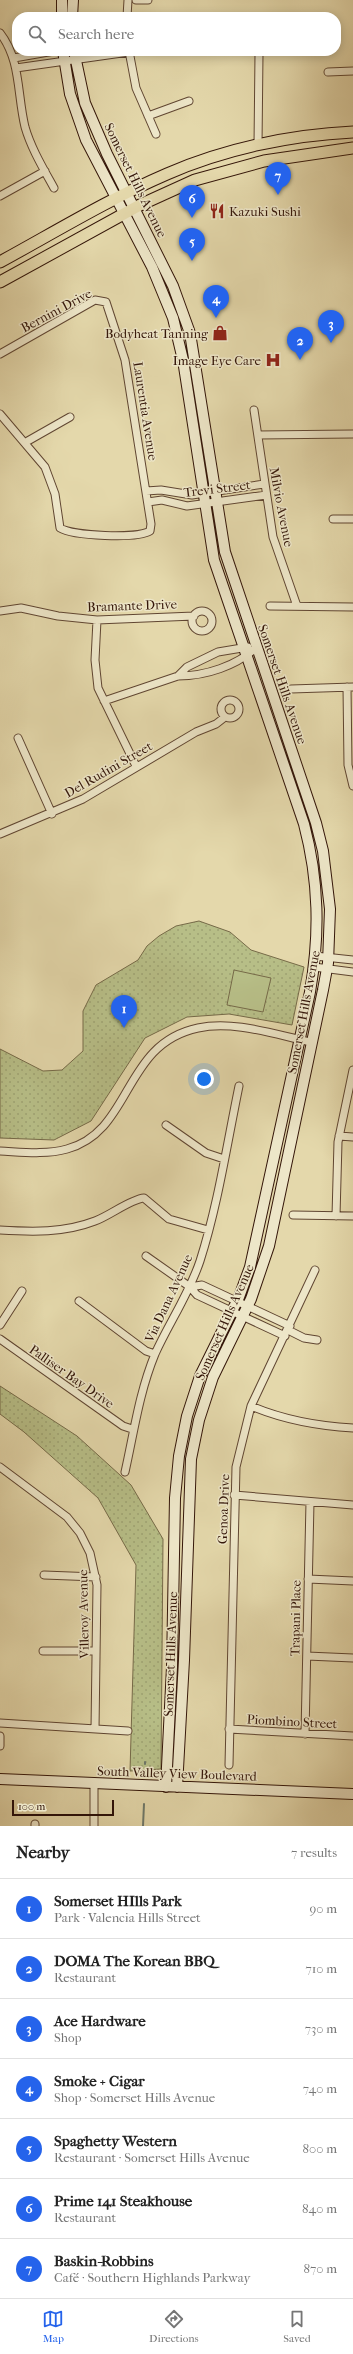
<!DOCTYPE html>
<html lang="en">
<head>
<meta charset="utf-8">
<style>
	body { margin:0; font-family:"IM FELL French Canon",serif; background:#f2f2f2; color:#222 }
	.scale { position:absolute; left:12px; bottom:10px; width:102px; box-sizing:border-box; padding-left:4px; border:2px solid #341609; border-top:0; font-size:11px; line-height:14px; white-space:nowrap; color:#341609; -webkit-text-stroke:3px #ede6c8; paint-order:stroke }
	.you { position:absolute; left:204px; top:1079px; width:14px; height:14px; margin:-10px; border:3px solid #fff; border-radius:50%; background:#1a73e8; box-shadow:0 0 0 6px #1a73e833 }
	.badge { display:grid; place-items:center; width:26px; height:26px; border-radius:50%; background:#2563eb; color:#fff; font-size:13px; font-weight:700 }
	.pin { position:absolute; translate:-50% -33px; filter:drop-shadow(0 1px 2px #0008) }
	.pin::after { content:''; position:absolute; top:21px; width:14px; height:12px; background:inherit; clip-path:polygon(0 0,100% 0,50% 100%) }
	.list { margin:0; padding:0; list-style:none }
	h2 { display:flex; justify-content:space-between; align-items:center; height:52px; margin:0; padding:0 16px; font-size:17px }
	h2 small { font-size:13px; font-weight:400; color:#767676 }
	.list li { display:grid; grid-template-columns:26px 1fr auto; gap:12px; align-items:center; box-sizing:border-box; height:60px; padding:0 16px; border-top:1px solid #e0e0e0 }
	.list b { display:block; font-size:15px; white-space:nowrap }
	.list p { margin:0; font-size:13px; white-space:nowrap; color:#767676 }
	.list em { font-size:13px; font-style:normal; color:#767676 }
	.icon { flex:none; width:22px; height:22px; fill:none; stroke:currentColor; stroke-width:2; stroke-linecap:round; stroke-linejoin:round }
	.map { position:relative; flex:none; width:353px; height:1826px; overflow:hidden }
	.search { position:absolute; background:#fff; box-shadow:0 2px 10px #0003; left:12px; right:12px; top:12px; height:44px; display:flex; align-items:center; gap:10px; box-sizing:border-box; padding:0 14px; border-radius:16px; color:#767676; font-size:15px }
	.sheet { height:472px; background:#fff }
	nav { display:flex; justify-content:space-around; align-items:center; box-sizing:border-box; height:56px; border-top:1px solid #e0e0e0; background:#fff; font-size:11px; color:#767676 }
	nav a { display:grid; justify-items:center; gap:2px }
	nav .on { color:#2563eb }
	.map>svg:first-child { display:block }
</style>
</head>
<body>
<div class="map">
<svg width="353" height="1826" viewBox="0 0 353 1826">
	<defs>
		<pattern id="green-dots" width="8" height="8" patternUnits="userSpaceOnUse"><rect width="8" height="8" fill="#b7be87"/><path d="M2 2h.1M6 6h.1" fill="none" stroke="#9ea373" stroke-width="1.8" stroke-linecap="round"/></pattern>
	</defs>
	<rect width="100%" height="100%" fill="#e4d8ab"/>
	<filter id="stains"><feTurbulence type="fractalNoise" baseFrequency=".005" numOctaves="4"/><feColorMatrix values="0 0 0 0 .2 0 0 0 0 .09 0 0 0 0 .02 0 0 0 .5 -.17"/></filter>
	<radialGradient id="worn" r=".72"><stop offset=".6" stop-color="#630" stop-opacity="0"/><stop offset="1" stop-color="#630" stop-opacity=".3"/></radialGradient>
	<path fill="url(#green-dots)" stroke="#766a48" d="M199,921L230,932L251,950L304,967L292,1025L229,1014L187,1017L145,1038L91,1121L54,1140L0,1138V1049L43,1071L62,1070L83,1051V1011L96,985L138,960L147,946L159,936L176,926Z
		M0,1386L77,1436L131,1485L163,1539L161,1769L130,1771L136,1565L98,1498L24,1432L0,1414Z"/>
	<path fill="#b7be87" stroke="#766a48" d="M234,970L271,978L263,1012L227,1005Z"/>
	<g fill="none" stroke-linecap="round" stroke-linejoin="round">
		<path stroke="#6e786a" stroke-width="2" d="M145,1764V1762
			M143,1826L144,1804"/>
		<defs>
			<path id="minor" d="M136,0H148
				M127,17L128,0
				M0,33C21,60 17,94 25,127C31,148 43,168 54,188
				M129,51L136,88L156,134
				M14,58L54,51
				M16,68L129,52
				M328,72L353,71
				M148,116L189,101
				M258,145L259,54
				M0,196L45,171
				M0,354L95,300L106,302L125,360L151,524L150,531C137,539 73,536 60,528L55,494L45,467L0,414
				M254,410L273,537L297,606
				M258,435L353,434
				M26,442L70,417
				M146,491L161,490L192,495L264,484
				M148,502L162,500L187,506L266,495
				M333,519H353
				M270,606L353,607
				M0,611L21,608L58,616L97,620L194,616
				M192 621a10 10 0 1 1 20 0a10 10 0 1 1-20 0Z
				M97,620L95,660L98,688L136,766
				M178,676L187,667L218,652L248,647
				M347,687L348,765L353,786
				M291,689L353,687
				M221 709a9 9 0 1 1 18 0a9 9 0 1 1-18 0Z
				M104,701L178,676C206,676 236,666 257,647
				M18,738L52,814
				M0,834L83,799L196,732L216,724L225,717
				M315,956L353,960
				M314,967L353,972
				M166,1125L206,1153L224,1159
				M339,1136L353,1137
				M0,1151C22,1152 45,1155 67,1149C133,1131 122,1044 198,1028C234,1020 276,1035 311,1042
				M293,1215L353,1216
				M336,1216L338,1142L353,1070
				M0,1230C32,1232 64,1233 95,1221C109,1216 131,1199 144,1198L169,1219L208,1230
				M146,1256L190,1287L197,1295L285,1336
				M190,1287L202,1285L290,1326
				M79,1301L146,1351L155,1354
				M0,1325L22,1291
				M288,1330L304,1338L317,1340
				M0,1339L123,1426L132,1429
				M251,1406C284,1420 318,1426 353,1428
				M0,1467L67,1517L80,1533L90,1553L97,1585L95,1729
				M125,1472C134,1432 139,1393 155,1354C169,1323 189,1294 200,1261C218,1205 227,1144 239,1086
				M234,1495L353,1505
				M44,1575L96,1577
				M308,1579L353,1581
				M43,1651H96
				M307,1656L353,1658
				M0,1723L128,1731
				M229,1729L353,1736
				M305,1734L310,1502
				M0,1736V1746
				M229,1765L236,1467L251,1406L315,1270
				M94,1784V1826
				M35,1826V1824"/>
			<path id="secondary" d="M62,17V0
				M72,17L73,0
				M63,51L70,94L86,140L152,267L173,318L183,360L214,560L304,824C319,881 320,934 310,992L250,1267L239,1297L200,1376L187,1416L179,1456L175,1498L172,1667L166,1787
				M74,51L85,103L107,154L173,286L190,333L225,552L316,823L323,851L330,909L328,963L323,990L269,1246L251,1299L213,1377L199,1420L191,1459L184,1660L177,1787
				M0,1779L353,1794"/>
			<path id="primary" d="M0,262C55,232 109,199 167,174C224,149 290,135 353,132
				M0,282L140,205L195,180L264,161L353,148"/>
		</defs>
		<use href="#minor" stroke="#604632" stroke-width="9"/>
		<use href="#secondary" stroke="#341609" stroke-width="12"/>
		<use href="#primary" stroke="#341609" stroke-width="13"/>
		<use href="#minor" stroke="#ede6c8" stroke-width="7"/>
		<use href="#secondary" stroke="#ede6c8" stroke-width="10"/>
		<use href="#primary" stroke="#e4d8ab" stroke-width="11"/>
	</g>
	<defs>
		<symbol id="restaurant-bare" viewBox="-9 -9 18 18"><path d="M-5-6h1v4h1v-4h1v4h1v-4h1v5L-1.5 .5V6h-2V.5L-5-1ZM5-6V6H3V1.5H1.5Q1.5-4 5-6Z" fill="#8f2418" stroke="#ede6c8" stroke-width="2.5" paint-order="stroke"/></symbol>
		<symbol id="shop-bare" viewBox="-9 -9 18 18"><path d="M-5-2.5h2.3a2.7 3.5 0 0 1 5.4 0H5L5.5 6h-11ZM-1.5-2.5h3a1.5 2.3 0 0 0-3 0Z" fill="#8f2418" stroke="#ede6c8" stroke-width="2.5" paint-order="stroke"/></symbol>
		<symbol id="hospital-bare" viewBox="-9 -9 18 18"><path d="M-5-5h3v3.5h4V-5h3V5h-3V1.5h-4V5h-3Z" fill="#8f2418" stroke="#ede6c8" stroke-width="2.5" paint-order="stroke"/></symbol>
	</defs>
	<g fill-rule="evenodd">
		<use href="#restaurant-bare" x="206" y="200" width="22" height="22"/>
		<use href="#shop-bare" x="209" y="322" width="22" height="22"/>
		<use href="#hospital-bare" x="262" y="349" width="22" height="22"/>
	</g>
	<g text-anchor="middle" stroke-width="3" stroke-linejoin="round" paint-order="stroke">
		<g font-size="13" fill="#341609" stroke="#ede6c8">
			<text transform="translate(136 180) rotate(64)" y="5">Somerset Hills Avenue</text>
			<text transform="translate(56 310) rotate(-28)" y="5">Bernini Drive</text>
			<text transform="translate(146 411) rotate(81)" y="5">Laurentia Avenue</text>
			<text transform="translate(217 488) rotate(-7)" y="5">Trevi Street</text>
			<text transform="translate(282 507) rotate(79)" y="5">Milvio Avenue</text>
			<text transform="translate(132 605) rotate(-2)" y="5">Bramante Drive</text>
			<text transform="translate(283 684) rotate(71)" y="5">Somerset Hills Avenue</text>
			<text transform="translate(108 769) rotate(-30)" y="5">Del Rudini Street</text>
			<text transform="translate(303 1012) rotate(-79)" y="5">Somerset Hills Avenue</text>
			<text transform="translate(168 1298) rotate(-65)" y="5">Via Dana Avenue</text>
			<text transform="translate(224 1322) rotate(-66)" y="5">Somerset Hills Avenue</text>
			<text transform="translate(72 1376) rotate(35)" y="5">Palliser Bay Drive</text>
			<text transform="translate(223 1509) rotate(-88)" y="5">Genoa Drive</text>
			<text transform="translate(83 1614) rotate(-91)" y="5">Villeroy Avenue</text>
			<text transform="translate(295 1618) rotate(-89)" y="5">Trapani Place</text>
			<text transform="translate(170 1654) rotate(-88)" y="5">Somerset Hills Avenue</text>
			<text transform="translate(292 1721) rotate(3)" y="5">Piombino Street</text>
			<text transform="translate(177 1773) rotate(2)" y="5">South Valley View Boulevard</text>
		</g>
		<g font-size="13" fill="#341609" stroke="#ede6c8" text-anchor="end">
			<text x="229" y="216" text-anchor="start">Kazuki Sushi</text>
			<text x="208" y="338">Bodyheat Tanning</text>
			<text x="261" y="365">Image Eye Care</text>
		</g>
	</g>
	<rect width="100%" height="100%" filter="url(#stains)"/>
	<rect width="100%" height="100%" fill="url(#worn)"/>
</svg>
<div class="scale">100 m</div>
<div class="you"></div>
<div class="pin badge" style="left:124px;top:1028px">1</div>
<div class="pin badge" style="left:300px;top:360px">2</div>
<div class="pin badge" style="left:331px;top:343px">3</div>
<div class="pin badge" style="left:216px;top:318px">4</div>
<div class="pin badge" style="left:192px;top:261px">5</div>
<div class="pin badge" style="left:192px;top:218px">6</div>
<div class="pin badge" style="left:278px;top:195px">7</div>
<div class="search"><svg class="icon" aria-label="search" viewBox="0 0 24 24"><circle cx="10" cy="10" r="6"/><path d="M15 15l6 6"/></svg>Search here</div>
</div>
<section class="sheet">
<h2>Nearby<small>7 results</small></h2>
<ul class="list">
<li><span class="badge">1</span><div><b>Somerset HIlls Park</b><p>Park · Valencia Hills Street</p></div><em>90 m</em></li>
<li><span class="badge">2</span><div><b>DOMA The Korean BBQ</b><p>Restaurant</p></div><em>710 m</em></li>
<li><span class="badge">3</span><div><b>Ace Hardware</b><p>Shop</p></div><em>730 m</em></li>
<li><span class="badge">4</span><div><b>Smoke + Cigar</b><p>Shop · Somerset Hills Avenue</p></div><em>740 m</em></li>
<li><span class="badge">5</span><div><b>Spaghetty Western</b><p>Restaurant · Somerset Hills Avenue</p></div><em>800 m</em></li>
<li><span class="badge">6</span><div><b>Prime 141 Steakhouse</b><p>Restaurant</p></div><em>840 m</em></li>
<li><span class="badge">7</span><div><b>Baskin-Robbins</b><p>Café · Southern Highlands Parkway</p></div><em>870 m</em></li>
</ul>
</section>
<nav>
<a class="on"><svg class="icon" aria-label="map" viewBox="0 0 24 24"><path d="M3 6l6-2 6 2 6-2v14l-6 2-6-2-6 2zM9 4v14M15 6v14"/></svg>Map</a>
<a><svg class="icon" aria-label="directions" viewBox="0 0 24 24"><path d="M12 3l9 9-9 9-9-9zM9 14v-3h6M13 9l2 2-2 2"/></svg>Directions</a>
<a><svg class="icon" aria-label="saved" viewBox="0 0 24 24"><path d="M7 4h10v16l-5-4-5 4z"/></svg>Saved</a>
</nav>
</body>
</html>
